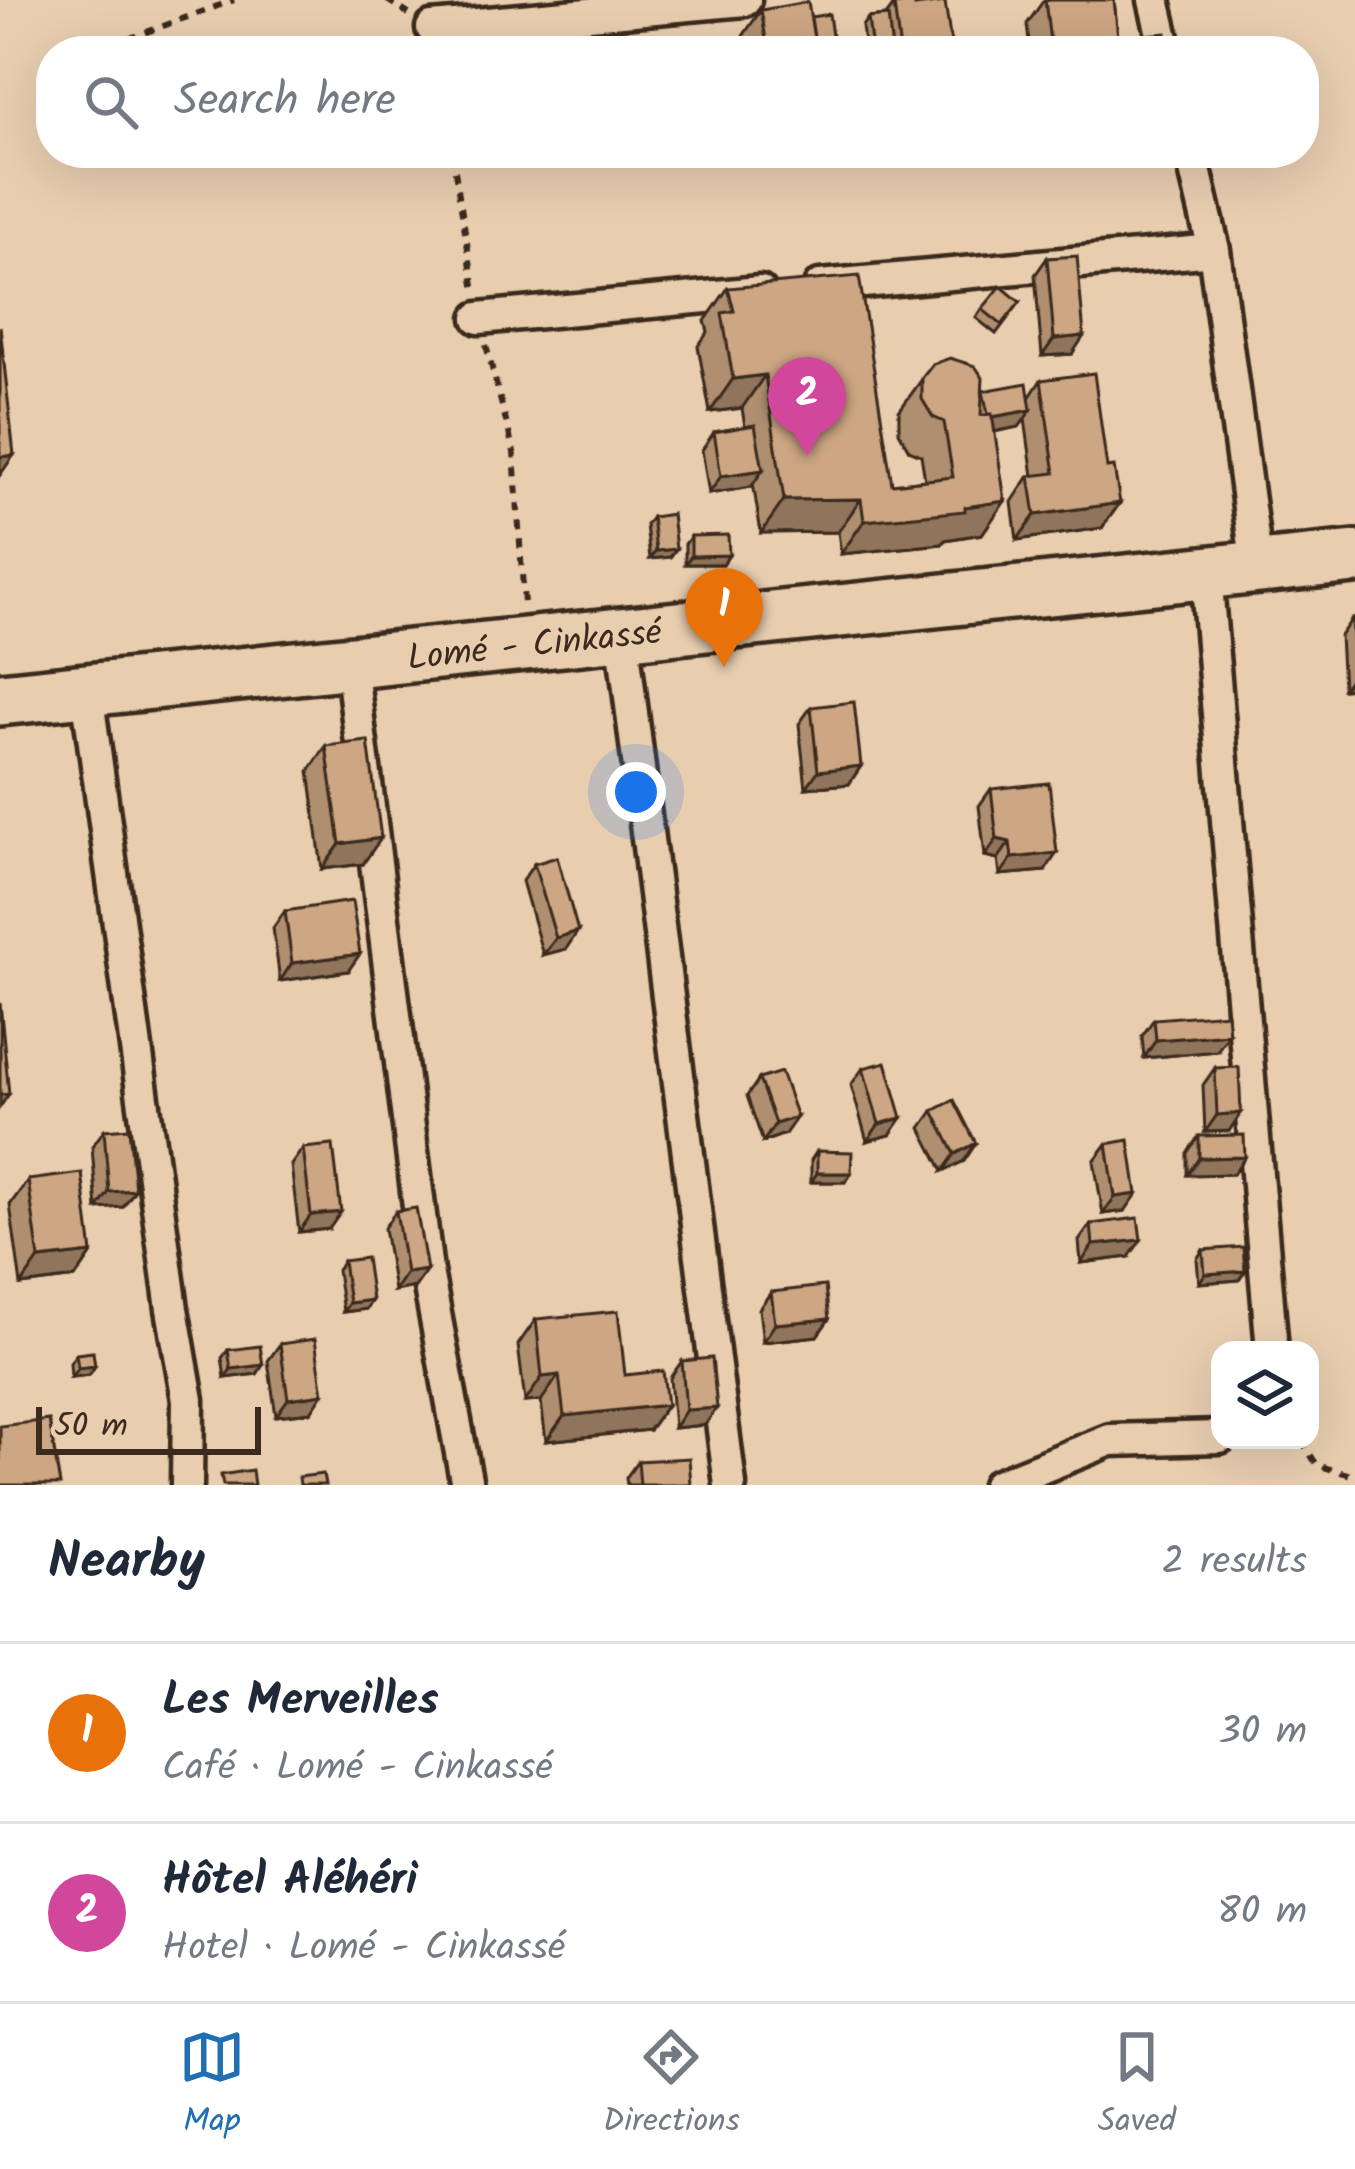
<!DOCTYPE html>
<html lang="en">
<head>
<meta charset="utf-8">
<style>
	body { margin:0; font-family:Kalam,sans-serif; background:#f6f6f7; color:#1f2937 }
	.controls { position:absolute; right:36px; bottom:36px; display:grid; overflow:hidden; border-radius:24px; box-shadow:0 12px 48px #0002 }
	.controls button { width:108px; height:108px; display:grid; place-items:center; padding:0; border:0; border-bottom:3px solid #e0e1e3; background:#fff; color:#1f2937; font:60px sans-serif }
	.scale { position:absolute; left:36px; bottom:30px; width:225px; box-sizing:border-box; padding-left:12px; border:6px solid #3b2a1e; border-top:0; font-size:33px; line-height:42px; white-space:nowrap; color:#3b2a1e; -webkit-text-stroke:9px #e8cdaf; paint-order:stroke }
	.you { position:absolute; left:636px; top:792px; width:42px; height:42px; margin:-30px; border:9px solid #fff; border-radius:50%; background:#1a73e8; box-shadow:0 0 0 18px #1a73e833 }
	.badge { display:grid; place-items:center; width:78px; height:78px; border-radius:50%; background:#1f6fb2; color:#fff; font-size:39px; font-weight:700 }
	.pin { position:absolute; translate:-50% -99px; filter:drop-shadow(0 3px 6px #0008) }
	.pin::after { content:''; position:absolute; top:63px; width:42px; height:36px; background:inherit; clip-path:polygon(0 0,100% 0,50% 100%) }
	.list { margin:0; padding:0; list-style:none }
	h2 { display:flex; justify-content:space-between; align-items:center; height:156px; margin:0; padding:0 48px; font-size:51px }
	h2 small { font-size:39px; font-weight:400; color:#747a83 }
	.list li { display:grid; grid-template-columns:78px 1fr auto; gap:36px; align-items:center; box-sizing:border-box; height:180px; padding:0 48px; border-top:3px solid #e0e1e3 }
	.list b { display:block; font-size:45px; white-space:nowrap }
	.list p { margin:0; font-size:39px; white-space:nowrap; color:#747a83 }
	.list em { font-size:39px; font-style:normal; color:#747a83 }
	.icon { flex:none; width:66px; height:66px; fill:none; stroke:currentColor; stroke-width:2; stroke-linecap:round; stroke-linejoin:round }
	.map { position:relative; flex:none; width:1355px; height:1485px; overflow:hidden }
	.search { position:absolute; background:#fff; box-shadow:0 12px 48px #0002; left:36px; right:36px; top:36px; height:132px; display:flex; align-items:center; gap:30px; box-sizing:border-box; padding:0 42px; border-radius:48px; color:#747a83; font-size:45px }
	.sheet { height:516px; background:#fff }
	nav { display:flex; justify-content:space-around; align-items:center; box-sizing:border-box; height:168px; border-top:3px solid #e0e1e3; background:#fff; font-size:33px; color:#747a83 }
	nav a { display:grid; justify-items:center; gap:6px }
	nav .on { color:#1f6fb2 }
	.map>svg:first-child { display:block }
</style>
</head>
<body>
<div class="map">
<svg width="1355" height="1485" viewBox="0 0 1355 1485">
	<rect width="100%" height="100%" fill="#e8cdaf"/>
	<filter id="ink" filterUnits="userSpaceOnUse"><feTurbulence type="fractalNoise" baseFrequency=".00833" numOctaves="2"/><feDisplacementMap in="SourceGraphic" scale="24" xChannelSelector="R" yChannelSelector="G"/><feConvolveMatrix kernelMatrix="1 2 1 2 8 2 1 2 1" color-interpolation-filters="sRGB"/></filter>
	<g filter="url(#ink)">
		<g fill="none" stroke-linecap="round" stroke-linejoin="round">
			<defs>
				<path id="minor" d="M1154,0L1166,51
					M432,28L745,0
					M1191,153L1214,250L1257,567
					M820,286L1214,250
					M479,318L760,292
					M1206,573L1272,1350
					M622,634L730,1485
					M351,663L427,1271L467,1485
					M87,692L172,1309L188,1400L187,1485
					M998,1485L1110,1440L1220,1437"/>
				<path id="trunk" d="M0,699L1355,557"/>
			</defs>
			<use href="#minor" stroke="#3b2a1e" stroke-width="39"/>
			<use href="#trunk" stroke="#3b2a1e" stroke-width="60"/>
			<path stroke="#3b2a1e" stroke-width="6" stroke-dasharray="9 9" stroke-linecap="butt" d="M387,0L409,14
				M95,51L234,0
				M452,153L475,291
				M486,345L514,452L524,604
				M1301,1440L1317,1465L1355,1476"/>
			<use href="#minor" stroke="#e8cdaf" stroke-width="30"/>
			<use href="#trunk" stroke="#e8cdaf" stroke-width="51"/>
		</g>
		<path fill="#b08f71" stroke="#3b2a1e" stroke-width="3" d="M1044,0H1114L1118,37L1168,51H1030L1027,24Z
			M894,5L915,6L952,51H865L862,26L868,18L886,16Z
			M761,10L811,17L834,51H746L743,36Z
			M1047,258L1072,354L1042,356L1035,275Z
			M728,288L892,484L925,480L921,455L909,450L899,432V411L933,364L982,392L1029,398L1041,380L1102,528L1017,540L1012,502L1029,476H1033L1025,419L1019,427L994,432L1005,501L982,534L945,540L942,544L841,554L838,532L761,533L753,483L751,487L709,494L702,450L714,432L745,427L742,408L710,412L698,346L708,332L705,321Z
			M1020,302L996,334L976,318L982,309Z
			M652,517L676,549L670,557L650,559L646,525Z
			M691,536L729,555L723,564H685V544Z
			M1352,619H1355V688L1343,689L1340,636Z
			M811,707L861,766L849,784L806,788L799,724Z
			M326,746L363,864L322,869L309,771Z
			M991,789L1045,871L1000,875L998,859L985,856L979,806Z
			M534,864L566,949L543,955L522,881Z
			M285,911L348,971L280,981L273,928Z
			M1154,1019L1217,1051L1144,1058L1142,1036Z
			M863,1068L890,1135L867,1141L851,1085Z
			M1215,1068L1229,1131L1205,1132L1203,1085Z
			M759,1079L785,1134L763,1142L747,1096Z
			M933,1111L976,1143L964,1161L943,1171L921,1128Z
			M104,1130L123,1207L97,1209L92,1147Z
			M1199,1136L1245,1157L1233,1174L1187,1175V1153Z
			M1107,1144L1125,1211L1103,1214L1094,1161Z
			M303,1148L329,1229L299,1232L291,1165Z
			M817,1151L851,1173L845,1182H811V1160Z
			M28,1180L92,1253L75,1278L21,1285L10,1205Z
			M396,1211L427,1270L415,1287L394,1291L384,1228Z
			M1091,1224L1129,1257L1081,1263L1079,1241Z
			M1203,1250L1245,1271L1239,1280L1199,1283L1197,1259Z
			M343,1261L372,1300L366,1309L343,1312L337,1270Z
			M771,1292L829,1319L817,1336L763,1342L759,1309Z
			M536,1319L625,1375L649,1430L546,1441L541,1401L525,1402L518,1345Z
			M280,1344L311,1412L276,1416L268,1361Z
			M228,1350L263,1365L257,1374L225,1378L222,1358Z
			M76,1354L95,1366L89,1375L71,1377L70,1363Z
			M682,1361L705,1425L674,1428L670,1378Z
			M638,1461L691,1485H627L626,1478Z"/>
		<path fill="#90745c" stroke="#3b2a1e" stroke-width="3" d="M1084,336L1072,354L1042,356L1054,339Z
			M765,375L742,408L710,412L733,379Z
			M1031,410L1019,427L976,435L988,418Z
			M14,455L0,475V457Z
			M763,470L751,487L709,494L721,476Z
			M861,499L838,532L761,533L784,500Z
			M1005,501L982,534L945,540L942,544L841,554L864,521Z
			M1120,503L1102,528L1017,540L1035,515Z
			M676,549L670,557L650,559L656,551Z
			M729,555L723,564H685L691,556Z
			M1355,672V688L1343,689Z
			M861,766L849,784L806,788L818,771Z
			M381,838L363,864L322,869L340,844Z
			M997,839L1010,842L998,859L985,856Z
			M1057,853L1045,871L1000,875L1012,858Z
			M578,931L566,949L543,955L556,938Z
			M360,954L348,971L280,981L292,963Z
			M1229,1034L1217,1051L1144,1058L1156,1040Z
			M9,1094L0,1107V1095Z
			M1241,1113L1229,1131L1205,1132L1217,1115Z
			M797,1117L785,1134L763,1142L775,1124Z
			M902,1118L890,1135L867,1141L879,1124Z
			M976,1143L964,1161L943,1171L955,1154Z
			M1245,1157L1233,1174L1187,1175L1199,1158Z
			M817,1173H851L845,1182H811Z
			M135,1190L123,1207L97,1209L109,1192Z
			M1137,1194L1125,1211L1103,1214L1115,1197Z
			M341,1212L329,1229L299,1232L311,1215Z
			M1141,1240L1129,1257L1081,1263L1093,1245Z
			M92,1253L75,1278L21,1285L39,1259Z
			M427,1270L415,1287L394,1291L406,1273Z
			M1245,1271L1239,1280L1199,1283L1205,1274Z
			M372,1300L366,1309L343,1312L349,1303Z
			M829,1319L817,1336L763,1342L775,1324Z
			M263,1365L257,1374L225,1378L231,1369Z
			M95,1366L89,1375L71,1377L78,1368Z
			M559,1375L541,1401L525,1402L542,1377Z
			M323,1394L311,1412L276,1416L288,1399Z
			M667,1405L649,1430L546,1441L564,1416Z
			M717,1408L705,1425L674,1428L686,1410Z"/>
		<path fill="#cda683" stroke="#3b2a1e" stroke-width="3" d="M1045,0H1114L1118,37L1166,33L1168,51H1051Z
			M808,2L816,51H768L761,10Z
			M915,2V6L945,2L952,51H900L894,5Z
			M829,14L834,51H816L811,17Z
			M888,16L892,50L872,51L868,18Z
			M1077,256L1084,336L1054,339L1047,258Z
			M859,276L892,484L953,477L944,422L933,417L922,399V378L933,364L950,358L975,366L983,378L981,415L992,414L1005,501L965,507V511L864,521L861,499L784,500L765,375L733,379L722,313L734,311L728,288Z
			M1001,286L1020,302L1002,325L982,309Z
			M0,326L14,455L0,457Z
			M1094,373L1107,468L1114,467L1120,503L1035,515L1029,476L1055,473L1041,380Z
			M1027,383L1031,410L992,417V414H988L983,391Z
			M755,425L763,470L721,476L714,432Z
			M672,514L676,549L656,551L652,517Z
			M728,535L729,555L691,556V536Z
			M1352,619H1355V667Z
			M854,702L861,766L818,771L811,707Z
			M368,741L381,838L340,844L326,746Z
			M1049,783L1057,853L1012,858L1010,842L997,839L991,789Z
			M557,857L578,931L556,938L534,864Z
			M352,901L360,954L292,963L285,911Z
			M0,1003L9,1094L0,1095Z
			M1227,1013L1229,1034L1156,1040L1154,1019Z
			M886,1062L902,1118L879,1124L863,1068Z
			M1239,1067L1241,1113L1217,1115L1215,1068Z
			M781,1072L797,1117L775,1124L759,1079Z
			M954,1100L976,1143L955,1154L933,1111Z
			M129,1128L135,1190L109,1192L104,1130Z
			M1244,1135L1245,1157L1199,1158V1136Z
			M1129,1140L1137,1194L1115,1197L1107,1144Z
			M333,1145L341,1212L311,1215L303,1148Z
			M817,1151L852,1152L851,1173H817Z
			M82,1173L92,1253L39,1259L28,1180Z
			M416,1208L427,1270L406,1273L396,1211Z
			M1138,1218L1141,1240L1093,1245L1091,1224Z
			M1243,1247L1245,1271L1205,1274L1203,1250Z
			M366,1258L372,1300L349,1303L343,1261Z
			M825,1286L829,1319L775,1324L771,1292Z
			M618,1311L625,1375L663,1371L667,1405L564,1416L559,1375L542,1377L536,1319Z
			M315,1339L323,1394L288,1399L280,1344Z
			M260,1346L263,1365L231,1369L228,1350Z
			M93,1352L95,1366L78,1368L76,1354Z
			M712,1358L717,1408L686,1410L682,1361Z
			M49,1420L60,1485H0V1426Z
			M689,1458L691,1485H640L638,1461Z
			M252,1470L254,1485H223L221,1475Z
			M323,1474L325,1485H300L299,1477Z"/>
	</g>
	<g text-anchor="middle" stroke-width="9" stroke-linejoin="round" paint-order="stroke">
		<g font-size="36" fill="#3b2a1e" stroke="#e8cdaf">
			<text transform="translate(534 643) rotate(-6)" y="13">Lomé - Cinkassé</text>
		</g>
	</g>
</svg>
<div class="controls">
<button><svg class="icon" aria-label="layers" viewBox="0 0 24 24"><path d="M12 4l9 5-9 5-9-5zM3 14l9 5 9-5"/></svg></button>
</div>
<div class="scale">50 m</div>
<div class="you"></div>
<div class="pin badge" style="left:724px;top:667px;background:#e8710a">1</div>
<div class="pin badge" style="left:807px;top:456px;background:#d1479c">2</div>
<div class="search"><svg class="icon" aria-label="search" viewBox="0 0 24 24"><circle cx="10" cy="10" r="6"/><path d="M15 15l6 6"/></svg>Search here</div>
</div>
<section class="sheet">
<h2>Nearby<small>2 results</small></h2>
<ul class="list">
<li><span class="badge" style="background:#e8710a">1</span><div><b>Les Merveilles</b><p>Café · Lomé - Cinkassé</p></div><em>30 m</em></li>
<li><span class="badge" style="background:#d1479c">2</span><div><b>Hôtel Aléhéri</b><p>Hotel · Lomé - Cinkassé</p></div><em>80 m</em></li>
</ul>
</section>
<nav>
<a class="on"><svg class="icon" aria-label="map" viewBox="0 0 24 24"><path d="M3 6l6-2 6 2 6-2v14l-6 2-6-2-6 2zM9 4v14M15 6v14"/></svg>Map</a>
<a><svg class="icon" aria-label="directions" viewBox="0 0 24 24"><path d="M12 3l9 9-9 9-9-9zM9 14v-3h6M13 9l2 2-2 2"/></svg>Directions</a>
<a><svg class="icon" aria-label="saved" viewBox="0 0 24 24"><path d="M7 4h10v16l-5-4-5 4z"/></svg>Saved</a>
</nav>
</body>
</html>
